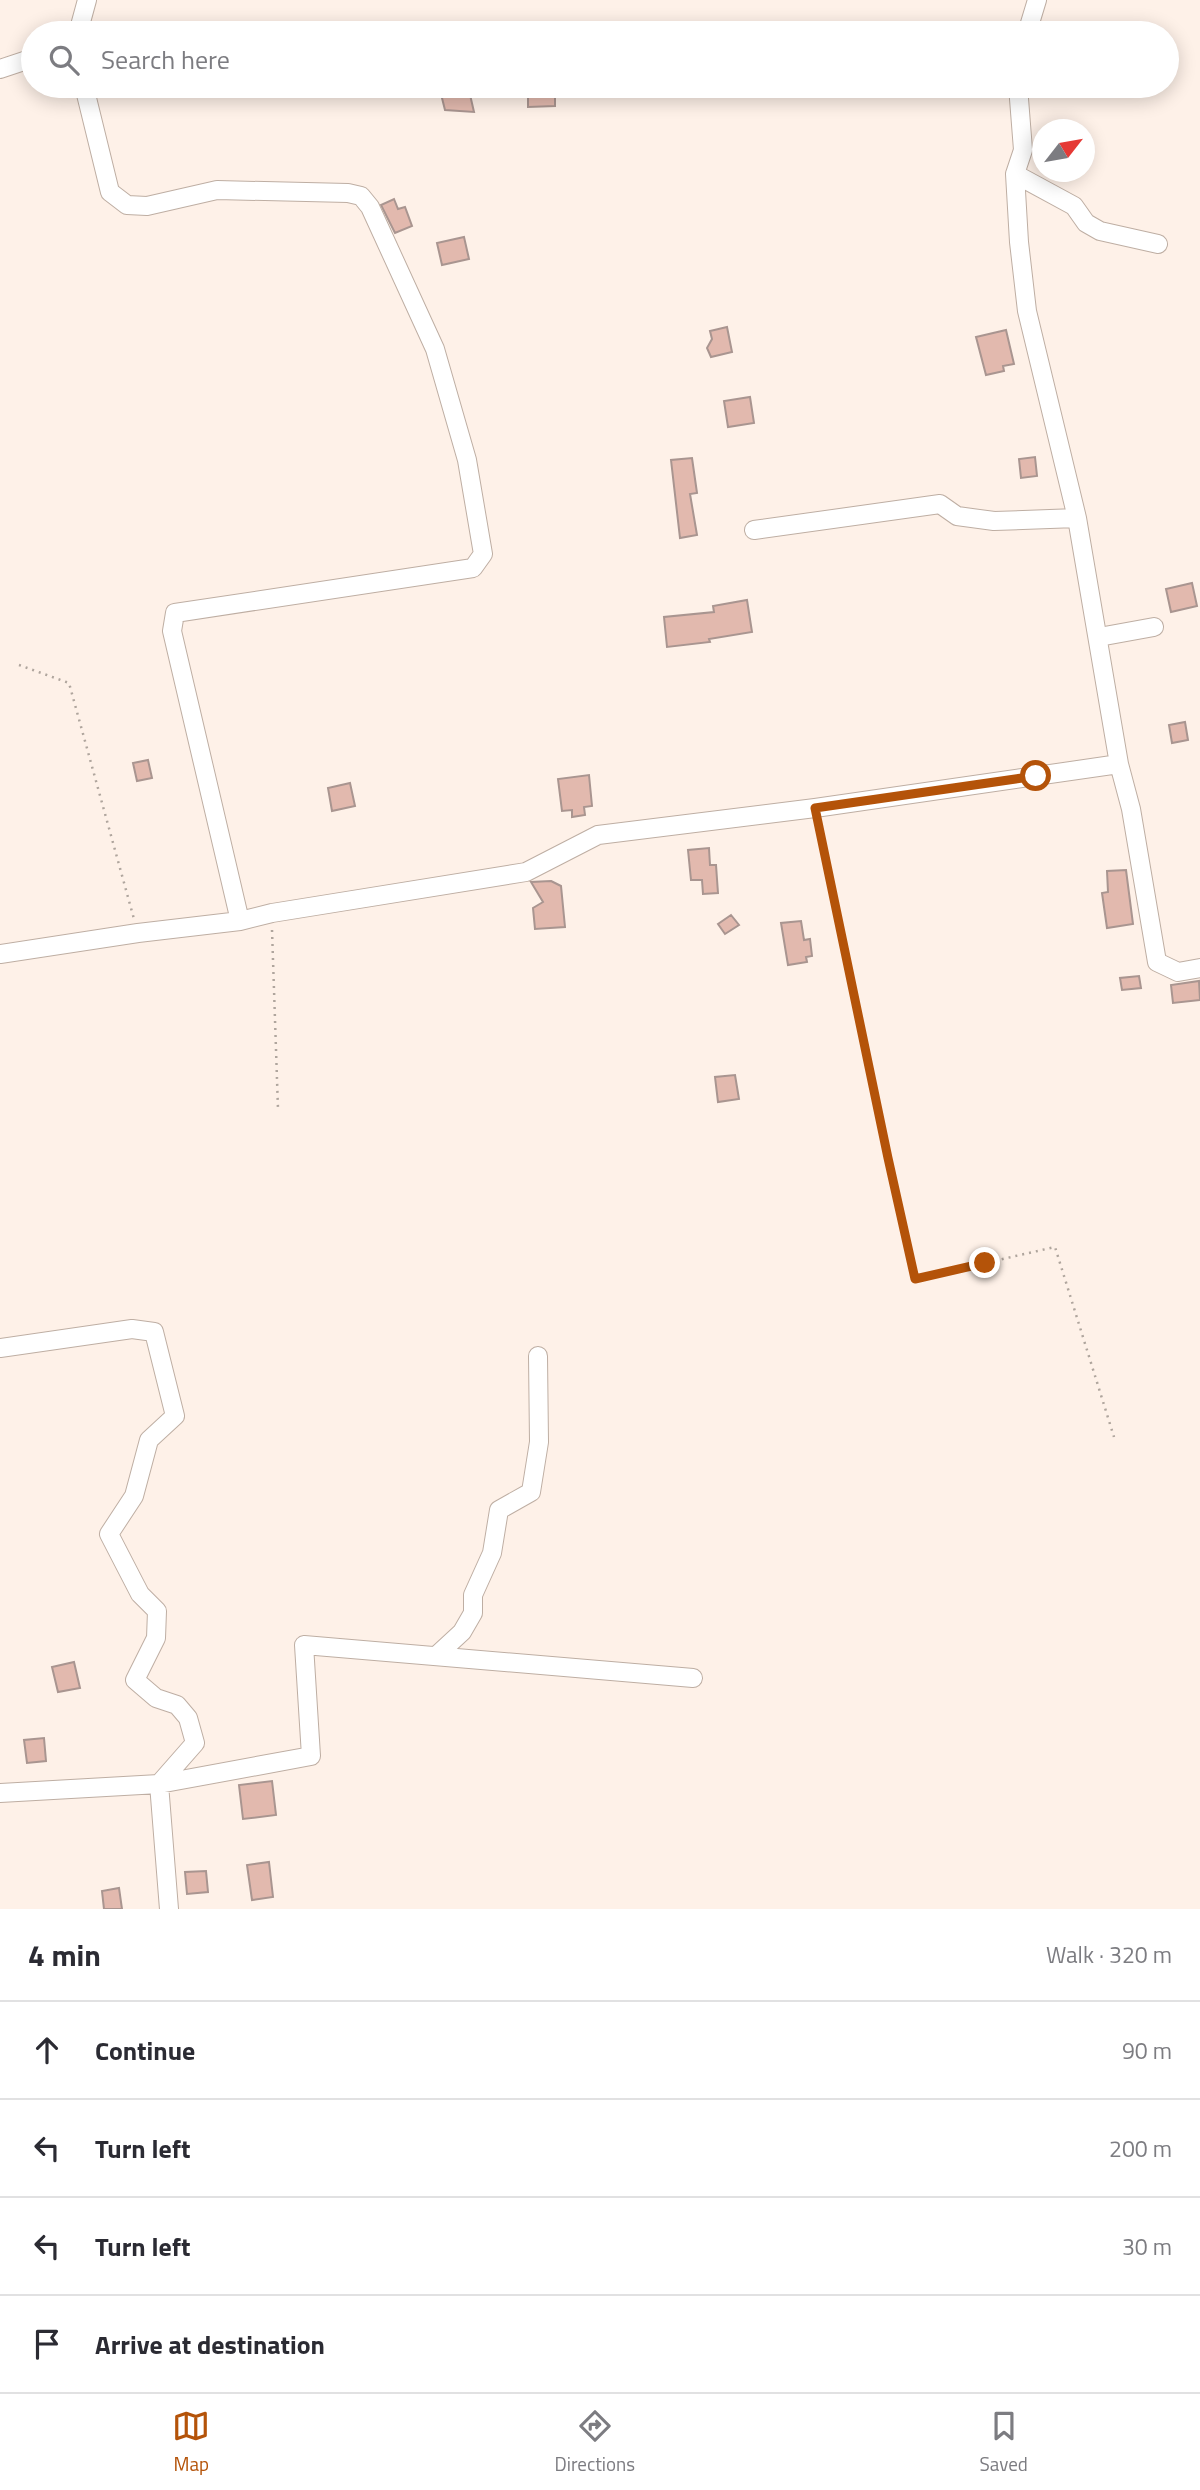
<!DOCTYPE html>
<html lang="en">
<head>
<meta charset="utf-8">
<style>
	body { margin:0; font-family:"Titillium Web",sans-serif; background:#f2f2f3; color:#2b2b33 }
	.compass { position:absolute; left:1032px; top:119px; width:63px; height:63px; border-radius:50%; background:#fff; box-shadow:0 4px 18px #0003; rotate:59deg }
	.stop { position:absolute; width:21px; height:21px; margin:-16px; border:5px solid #b45309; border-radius:50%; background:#fff }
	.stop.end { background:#b45309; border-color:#fff; box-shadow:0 2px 7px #0008 }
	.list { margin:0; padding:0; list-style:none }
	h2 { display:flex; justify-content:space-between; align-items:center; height:91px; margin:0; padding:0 28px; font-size:30px }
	h2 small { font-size:23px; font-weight:400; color:#7c7c81 }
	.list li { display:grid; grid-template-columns:46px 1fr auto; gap:21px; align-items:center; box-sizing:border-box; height:98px; padding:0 28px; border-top:2px solid #e1e1e2 }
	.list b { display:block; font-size:26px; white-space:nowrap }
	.list em { font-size:23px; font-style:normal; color:#7c7c81 }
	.icon { flex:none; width:38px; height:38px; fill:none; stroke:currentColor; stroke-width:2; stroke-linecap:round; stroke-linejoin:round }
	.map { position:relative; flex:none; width:1200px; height:1909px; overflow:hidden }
	.search { position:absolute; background:#fff; box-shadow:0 4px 18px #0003; left:21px; right:21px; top:21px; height:77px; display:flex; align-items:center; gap:18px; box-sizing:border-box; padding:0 24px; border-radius:38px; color:#7c7c81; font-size:26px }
	.sheet { height:483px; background:#fff }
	nav { display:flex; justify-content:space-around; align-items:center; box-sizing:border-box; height:98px; border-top:2px solid #e1e1e2; background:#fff; font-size:19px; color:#7c7c81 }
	nav a { display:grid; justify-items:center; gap:4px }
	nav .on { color:#b45309 }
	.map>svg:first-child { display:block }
</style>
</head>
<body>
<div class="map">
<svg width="1200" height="1909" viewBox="0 0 1200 1909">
	<rect width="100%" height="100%" fill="#fef1e8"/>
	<path fill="#e2b9ae" stroke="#a99590" stroke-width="2" d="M439,86H468L474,112L445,110Z
		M528,86H555V106L528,107Z
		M394,199L398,209L405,207L412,226L395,233L381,205Z
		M464,237L469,259L442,265L437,243Z
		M727,327L732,352L711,357L707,348L712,339L710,331Z
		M1006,330L1014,364L1003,366L1004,371L986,375L976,337Z
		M750,397L754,423L728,427L724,401Z
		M1035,457L1037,476L1021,478L1019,459Z
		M692,458L697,493L690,494L697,535L680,538L671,460Z
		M1192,583L1197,606L1171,612L1166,589Z
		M747,600L752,632L709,639L710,642L667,647L664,617L714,612L713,606Z
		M1185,722L1188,740L1172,743L1169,725Z
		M148,760L152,778L137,781L133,763Z
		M589,775L592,806L584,807L585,815L572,817V810L562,811L558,779Z
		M350,783L355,806L332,811L328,788Z
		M709,848L710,865H716L718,893L703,894L702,880H691L688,850Z
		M1126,870L1133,924L1107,928L1102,893L1108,892L1107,871Z
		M551,881L561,886L565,927L535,929L533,908L543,902L531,882Z
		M731,915L739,925L725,934L718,924Z
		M801,921L804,940L810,939L812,956L806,957L807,962L788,965L781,923Z
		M1139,976L1141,988L1122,990L1120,978Z
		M1199,981L1200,1000L1173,1003L1171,985Z
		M735,1075L739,1099L718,1102L715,1077Z
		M74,1662L80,1688L58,1692L52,1667Z
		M44,1738L46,1761L27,1763L24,1740Z
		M272,1781L276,1815L243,1819L239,1785Z
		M269,1862L273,1897L252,1900L247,1865Z
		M206,1871L208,1892L187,1894L185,1872Z
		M119,1888L122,1909H104L102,1891Z"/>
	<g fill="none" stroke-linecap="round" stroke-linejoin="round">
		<defs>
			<path id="street" d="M78,33L87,0
				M1027,33L1037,0
				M0,69L33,58
				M84,86L110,192L127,205L147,206L217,190L348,193L361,196L370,207L435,349L467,460L483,554L473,568L175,613L172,631L240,921
				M1018,86L1023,150L1015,174L1074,206L1086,223L1100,231L1158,244
				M1015,174L1019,242L1027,311L1077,518L1119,764L1131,809L1157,962L1178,972L1200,968
				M754,530L940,504L957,516L994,521L1077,518
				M1099,637L1154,627
				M0,954L138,933L240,921L272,913L526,872L598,835L815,808L1119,764
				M0,1348L132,1329L154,1332L175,1416L149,1440L134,1496L109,1534L140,1594L157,1611L156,1638L135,1680L156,1698L177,1705L188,1718L195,1743L159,1784L169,1909
				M436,1656L462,1632L473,1613V1595L492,1553L499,1510L531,1492L539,1442L538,1356
				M0,1793L159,1784L311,1756L304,1645L693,1678"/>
		</defs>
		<use href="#street" stroke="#beaea3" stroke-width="20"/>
		<path stroke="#afa59d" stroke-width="2.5" stroke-dasharray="2 5" stroke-linecap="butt" d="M19,665L69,683L134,919
			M819,825L888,1159L915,1279L1055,1247L1114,1437
			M272,930L278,1109"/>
		<use href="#street" stroke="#fff" stroke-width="18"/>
	</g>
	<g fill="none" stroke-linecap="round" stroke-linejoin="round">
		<path stroke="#b45309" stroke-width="9" d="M985,1263L915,1279L888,1158L815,808L1036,776"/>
	</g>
</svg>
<svg class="compass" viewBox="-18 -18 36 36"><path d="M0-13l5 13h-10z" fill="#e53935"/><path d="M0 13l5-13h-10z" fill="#7c7c81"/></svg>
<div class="stop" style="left:1036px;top:776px"></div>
<div class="stop end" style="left:985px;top:1263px"></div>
<div class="search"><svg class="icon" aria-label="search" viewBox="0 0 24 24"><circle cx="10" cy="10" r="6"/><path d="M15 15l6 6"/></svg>Search here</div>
</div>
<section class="sheet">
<h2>4 min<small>Walk · 320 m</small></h2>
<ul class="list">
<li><svg class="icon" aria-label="ahead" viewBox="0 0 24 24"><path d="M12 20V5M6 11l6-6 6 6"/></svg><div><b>Continue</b></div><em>90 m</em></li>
<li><svg class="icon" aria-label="left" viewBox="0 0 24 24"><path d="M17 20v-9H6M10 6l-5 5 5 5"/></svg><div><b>Turn left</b></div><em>200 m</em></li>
<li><svg class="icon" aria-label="left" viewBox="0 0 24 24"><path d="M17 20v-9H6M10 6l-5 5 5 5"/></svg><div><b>Turn left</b></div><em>30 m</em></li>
<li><svg class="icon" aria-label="arrive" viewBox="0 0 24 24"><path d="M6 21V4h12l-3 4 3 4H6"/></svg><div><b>Arrive at destination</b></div></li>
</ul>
</section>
<nav>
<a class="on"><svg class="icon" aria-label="map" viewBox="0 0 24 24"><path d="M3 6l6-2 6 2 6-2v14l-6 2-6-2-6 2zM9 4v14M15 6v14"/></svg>Map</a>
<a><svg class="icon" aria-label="directions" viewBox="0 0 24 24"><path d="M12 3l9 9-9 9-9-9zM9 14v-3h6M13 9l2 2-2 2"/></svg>Directions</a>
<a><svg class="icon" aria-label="saved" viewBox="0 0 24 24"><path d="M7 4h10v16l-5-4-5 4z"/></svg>Saved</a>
</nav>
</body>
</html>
